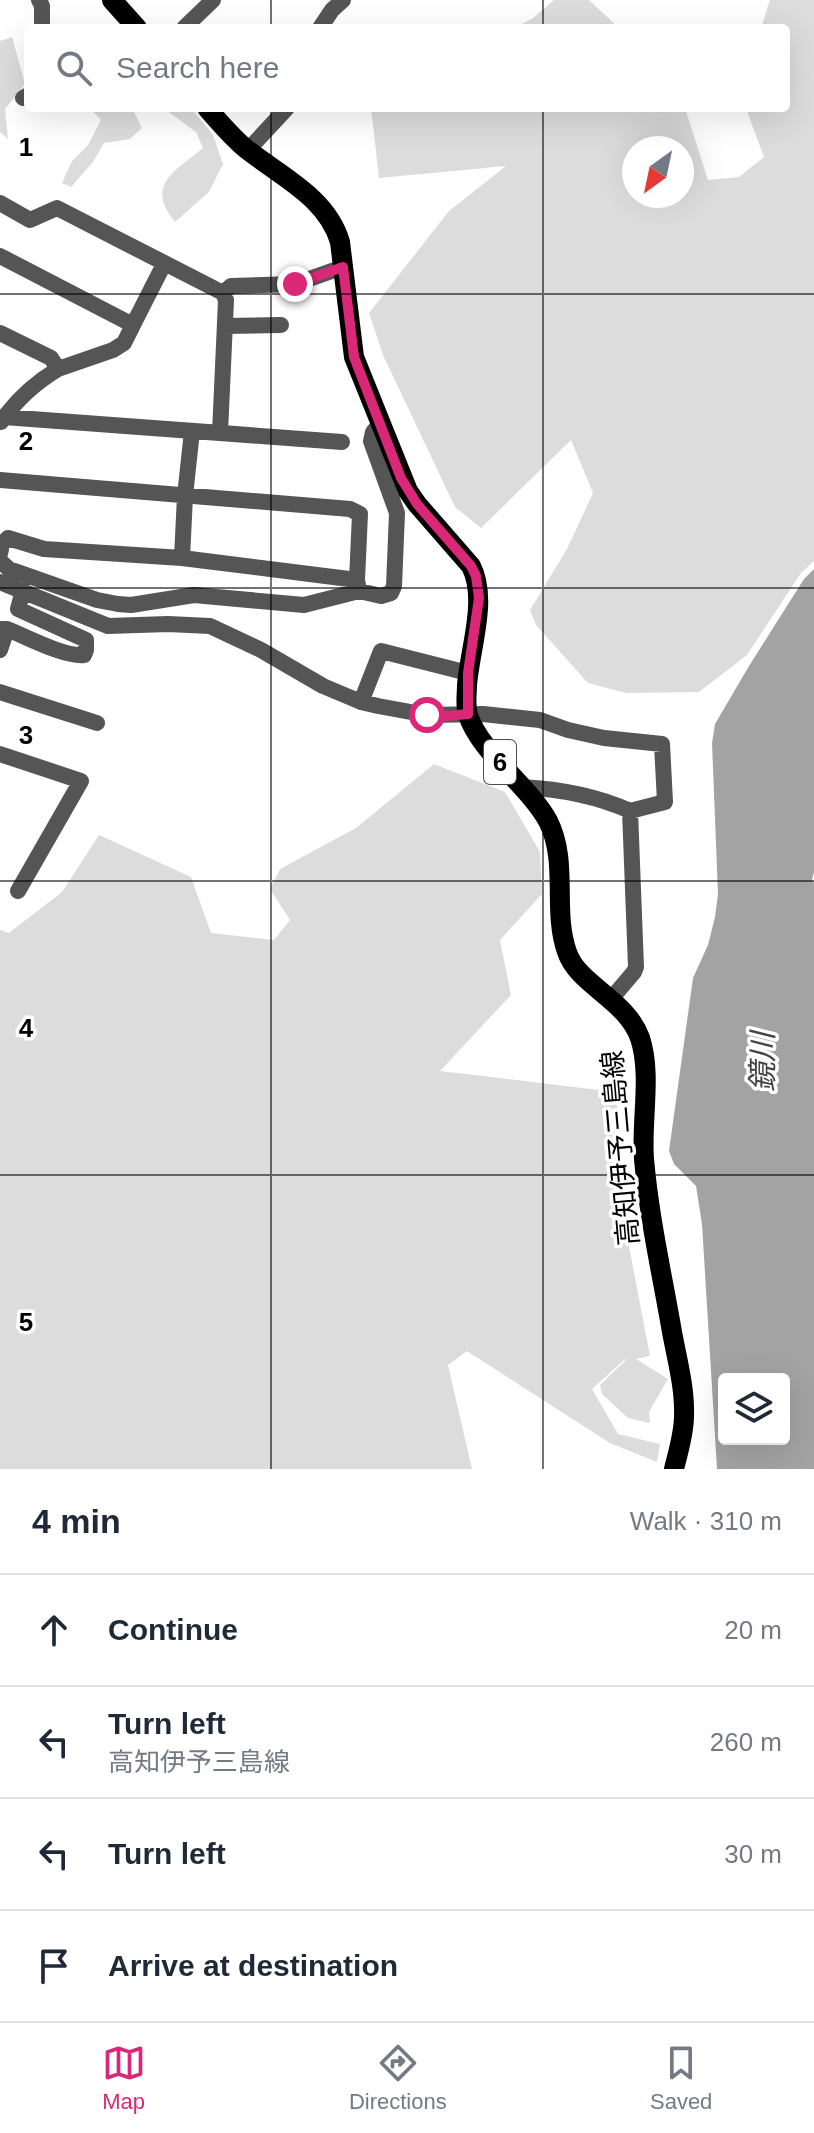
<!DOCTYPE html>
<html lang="en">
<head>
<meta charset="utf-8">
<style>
	body { margin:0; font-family:Helvetica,"Noto Sans JP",sans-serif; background:#f2f2f3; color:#1f2937 }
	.controls { position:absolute; right:24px; bottom:24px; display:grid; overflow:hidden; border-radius:8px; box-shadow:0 8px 32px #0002 }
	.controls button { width:72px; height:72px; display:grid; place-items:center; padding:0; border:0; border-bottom:2px solid #e0e1e3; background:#fff; color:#1f2937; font:40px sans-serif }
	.compass { position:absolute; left:622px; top:136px; width:72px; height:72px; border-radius:50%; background:#fff; box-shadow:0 8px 32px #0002; rotate:213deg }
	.stop { position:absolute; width:24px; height:24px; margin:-18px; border:6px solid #db2777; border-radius:50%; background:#fff }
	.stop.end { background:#db2777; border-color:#fff; box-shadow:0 2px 8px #0008 }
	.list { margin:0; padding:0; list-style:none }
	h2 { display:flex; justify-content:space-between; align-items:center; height:104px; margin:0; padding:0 32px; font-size:34px }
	h2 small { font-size:26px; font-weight:400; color:#747a83 }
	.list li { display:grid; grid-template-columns:52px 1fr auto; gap:24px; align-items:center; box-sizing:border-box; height:112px; padding:0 32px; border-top:2px solid #e0e1e3 }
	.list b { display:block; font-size:30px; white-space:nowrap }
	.list p { margin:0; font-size:26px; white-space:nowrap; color:#747a83 }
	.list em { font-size:26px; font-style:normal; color:#747a83 }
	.icon { flex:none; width:44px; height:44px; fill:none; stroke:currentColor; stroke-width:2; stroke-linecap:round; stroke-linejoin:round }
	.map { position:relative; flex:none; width:814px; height:1469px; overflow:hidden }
	.search { position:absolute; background:#fff; box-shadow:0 8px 32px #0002; left:24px; right:24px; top:24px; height:88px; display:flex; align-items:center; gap:20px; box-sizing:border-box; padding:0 28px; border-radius:8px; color:#747a83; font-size:30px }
	.sheet { height:552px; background:#fff }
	nav { display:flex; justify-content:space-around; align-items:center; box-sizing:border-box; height:112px; border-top:2px solid #e0e1e3; background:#fff; font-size:22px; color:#747a83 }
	nav a { display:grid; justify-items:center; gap:4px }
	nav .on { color:#db2777 }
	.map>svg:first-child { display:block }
</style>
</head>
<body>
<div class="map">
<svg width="814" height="1469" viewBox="0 0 814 1469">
	<rect width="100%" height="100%" fill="#fff"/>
	<path fill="#dcdcdc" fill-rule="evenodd" d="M554,0H589L619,28H514L533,18Z
		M770,0H814V561L801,573L747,655L699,692L626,693L588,683L536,625L530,610L567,549L593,493L571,440L481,528L455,507L383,355L369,313L449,211L506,166L379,178L371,108H685L708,180L739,177L764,157L748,114L749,108H786V28H761ZM634,148H682V196H634Z
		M12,37L25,84L5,109L8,139L0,132V41Z
		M90,108H132L142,128L130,139L104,143L93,162L71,187L62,183L72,161L88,145L101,120Z
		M163,108H191L213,135L223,164L209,192L175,222C144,184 176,171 203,148L196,132Z
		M434,764L505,792L540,852L542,894L500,940L511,995L440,1071L616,1092L624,1220L650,1356L636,1359L668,1379L649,1412L650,1423L628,1418L602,1394L600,1385L627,1359L624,1360L592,1389L618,1434L660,1444L657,1462L610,1443L467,1351L448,1365L472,1469H0V930L9,933L62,892L99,835L191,877L211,933L274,940L290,920L270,889L280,869L356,828Z"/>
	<path fill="#a3a3a3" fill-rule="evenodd" d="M814,569V872L812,880L814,883V1469H717L702,1224L696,1186L674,1164L669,1151L693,978L708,945L715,917L718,894L712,743L715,724L749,666L804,579ZM724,1379H784V1439H724Z"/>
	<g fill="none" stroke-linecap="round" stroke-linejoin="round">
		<path stroke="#555" stroke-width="16" d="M39,0L42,6V28
			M184,28L213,0
			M320,28L332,10L343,0
			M23,98L28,95
			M248,150L287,108
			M0,203L30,220L57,208L223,293L226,300L220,433
			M0,256L133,325L164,264
			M223,293L231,286L295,284L343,267
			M225,326L281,325
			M0,333L51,358L58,369C35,383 16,400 1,422
			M58,369L113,350L124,343L133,325
			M4,417L342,442
			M0,480L350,509L360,514L357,580L359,591
			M0,554L2,544L8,538L44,549L182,558L357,580
			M182,558L185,496L192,431
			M0,561L9,569L97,600L118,604L131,605L194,595L304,605L359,591L381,596L391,593L394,586L397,513L371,441L373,432L380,424
			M0,582L108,626L168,624L210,626L261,650L323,686L361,702L378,706L427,715L483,714L540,720L568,730L604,738L662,744L665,802L630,811
			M0,629H7C27,637 64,657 84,655L86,650V640L18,609L23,590
			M0,650L7,629
			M0,692L97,723
			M361,702L381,651L468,673
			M0,754L81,781L18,891
			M522,787C559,789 597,796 630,811L636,967L634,972L611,999"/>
		<path stroke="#000" stroke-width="20" d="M112,0L137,28
			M207,108C219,122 231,136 245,148C280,176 327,197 340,242L354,357L408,491L417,504L471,566C488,599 470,648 467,685C467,694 465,705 468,715C480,752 529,786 548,821C569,862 552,910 567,952C578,985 626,999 640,1038C652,1074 641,1121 644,1159C649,1217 662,1274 672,1332C677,1359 685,1388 684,1416C684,1434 678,1452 674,1469"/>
	</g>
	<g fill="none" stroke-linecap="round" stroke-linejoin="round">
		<path stroke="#db2777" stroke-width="10" d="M295,284L343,267L354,357L401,478L417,504L471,566L476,576L479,598L468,673V714L447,716L427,715"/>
	</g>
	<path fill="none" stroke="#000" stroke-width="2" stroke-opacity="0.55" d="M271,0V28M543,0V28M271,108V1469M543,108V1469M0,294H814M0,588H814M0,881H814M0,1175H814"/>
	<g text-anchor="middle" stroke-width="7" stroke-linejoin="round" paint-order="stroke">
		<rect fill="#fff" stroke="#4c4c4c" stroke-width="2" x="484" y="740" width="32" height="44" rx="6"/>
		<g font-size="26" font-weight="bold" fill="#000">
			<text x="500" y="771">6</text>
		</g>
		<g font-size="28" fill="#000" stroke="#fff">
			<text transform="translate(620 1148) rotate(-95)" y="10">高知伊予三島線</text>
		</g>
		<g font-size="30" font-style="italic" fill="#444" stroke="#fff">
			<text transform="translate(763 1062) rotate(-90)" y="10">鏡川</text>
		</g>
	</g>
	<g font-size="26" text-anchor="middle" font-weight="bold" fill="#000" stroke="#fff" stroke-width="7" stroke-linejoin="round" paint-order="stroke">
		<text x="26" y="156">1</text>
		<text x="26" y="450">2</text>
		<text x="26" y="744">3</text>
		<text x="26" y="1037">4</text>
		<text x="26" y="1331">5</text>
	</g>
</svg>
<div class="controls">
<button><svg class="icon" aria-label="layers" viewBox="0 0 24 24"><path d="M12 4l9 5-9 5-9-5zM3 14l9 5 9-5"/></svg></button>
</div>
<svg class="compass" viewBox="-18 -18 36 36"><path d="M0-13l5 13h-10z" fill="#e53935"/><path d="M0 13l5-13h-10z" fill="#747a83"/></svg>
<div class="stop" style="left:427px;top:715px"></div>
<div class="stop end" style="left:295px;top:284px"></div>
<div class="search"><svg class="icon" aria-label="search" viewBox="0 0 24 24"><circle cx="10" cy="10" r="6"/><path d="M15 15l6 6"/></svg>Search here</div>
</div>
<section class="sheet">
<h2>4 min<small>Walk · 310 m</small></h2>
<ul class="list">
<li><svg class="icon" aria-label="ahead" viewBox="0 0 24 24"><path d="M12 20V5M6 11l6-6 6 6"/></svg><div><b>Continue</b></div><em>20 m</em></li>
<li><svg class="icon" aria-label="left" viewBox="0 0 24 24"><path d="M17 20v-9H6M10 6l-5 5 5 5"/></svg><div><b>Turn left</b><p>高知伊予三島線</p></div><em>260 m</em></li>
<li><svg class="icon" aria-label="left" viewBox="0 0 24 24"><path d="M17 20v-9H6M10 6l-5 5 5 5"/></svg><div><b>Turn left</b></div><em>30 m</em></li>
<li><svg class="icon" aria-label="arrive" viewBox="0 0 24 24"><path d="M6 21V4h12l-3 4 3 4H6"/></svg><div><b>Arrive at destination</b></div></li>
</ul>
</section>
<nav>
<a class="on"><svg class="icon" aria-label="map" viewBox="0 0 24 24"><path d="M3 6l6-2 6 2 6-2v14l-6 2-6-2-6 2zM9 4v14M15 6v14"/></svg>Map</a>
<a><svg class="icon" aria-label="directions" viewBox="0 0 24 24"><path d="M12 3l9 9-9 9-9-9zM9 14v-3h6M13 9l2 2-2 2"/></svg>Directions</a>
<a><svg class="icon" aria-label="saved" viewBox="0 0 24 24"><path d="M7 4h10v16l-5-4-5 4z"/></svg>Saved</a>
</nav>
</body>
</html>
